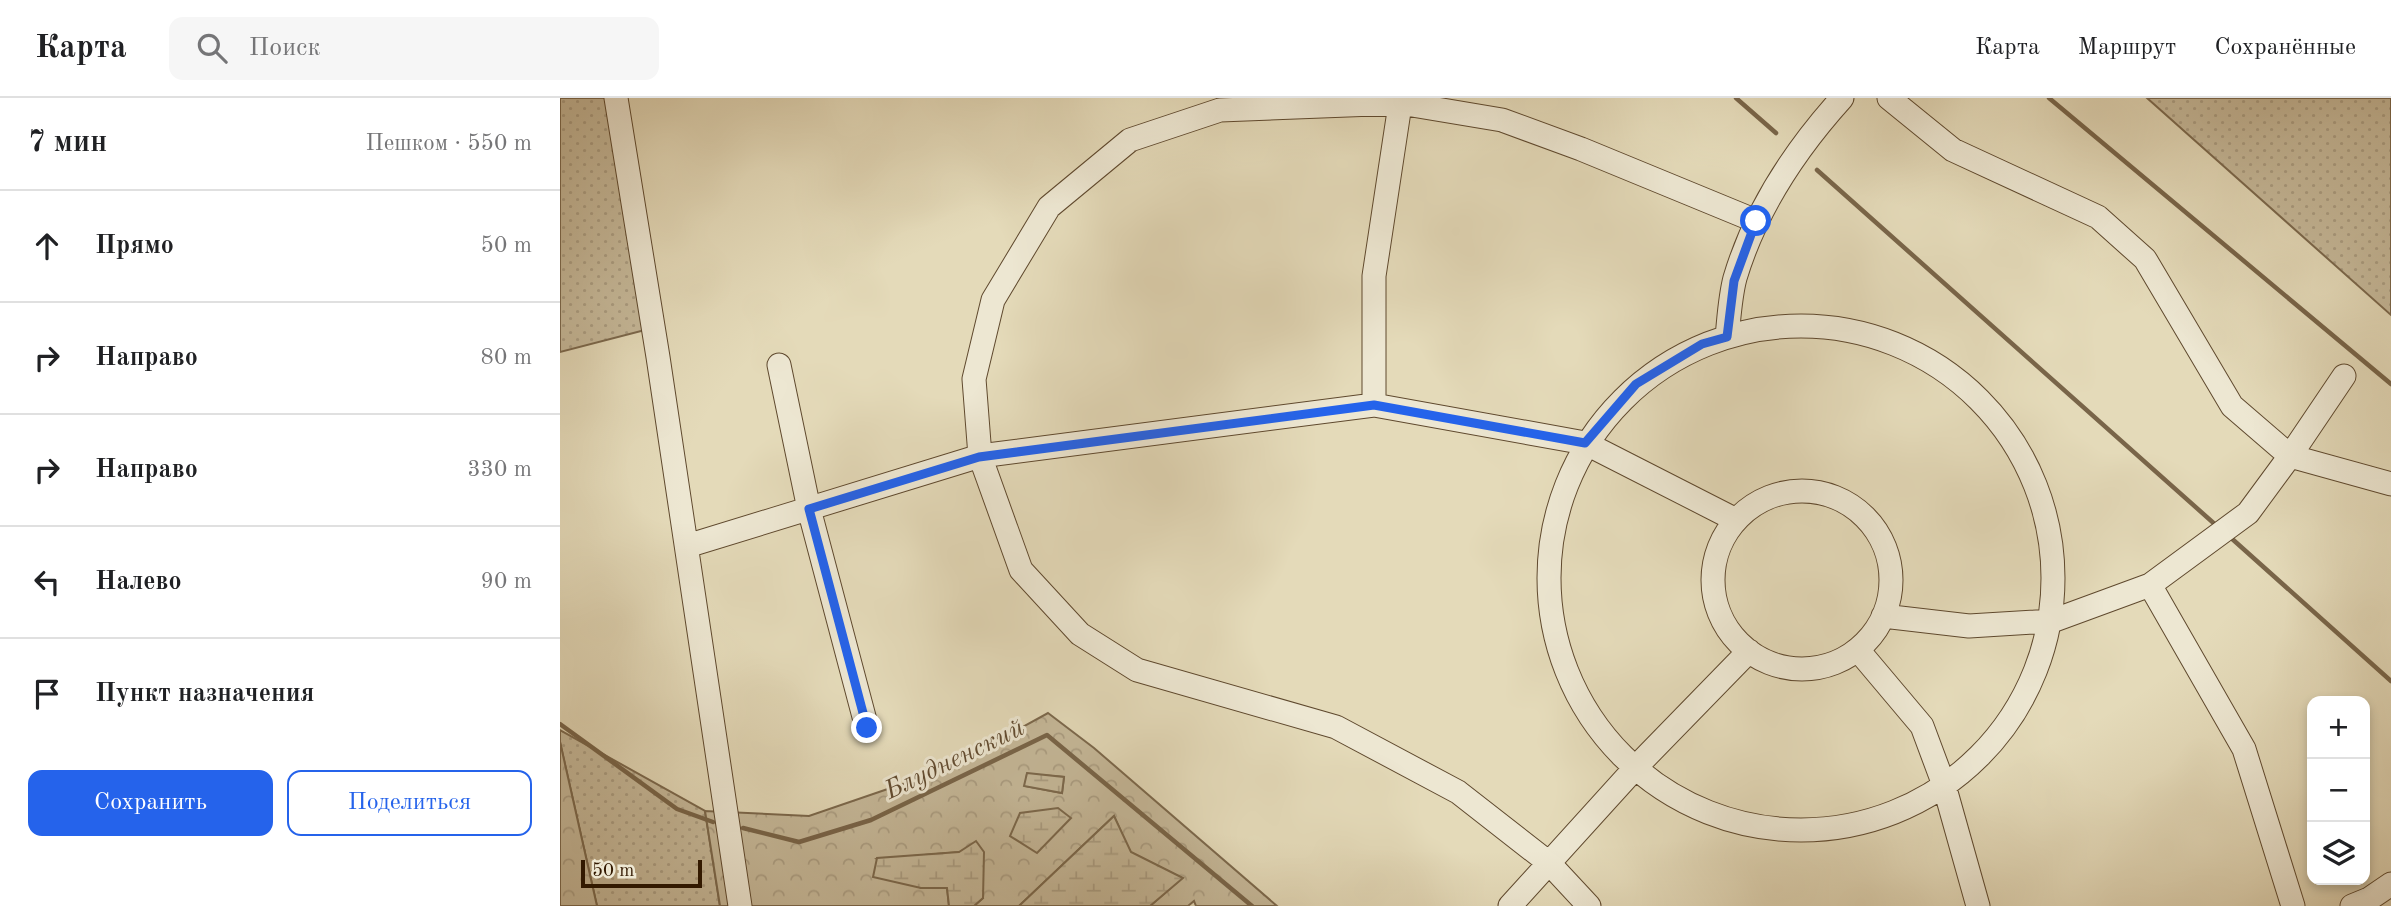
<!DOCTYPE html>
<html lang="ru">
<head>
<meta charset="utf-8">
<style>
	body { margin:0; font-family:"Old Standard TT",serif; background:#f6f6f6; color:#202124 }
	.controls { position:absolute; right:21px; bottom:21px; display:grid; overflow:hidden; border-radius:14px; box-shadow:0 4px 10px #0003 }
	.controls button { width:63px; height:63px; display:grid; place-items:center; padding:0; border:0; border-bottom:2px solid #e0e0e0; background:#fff; color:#202124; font:35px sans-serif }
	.scale { position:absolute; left:21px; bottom:18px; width:121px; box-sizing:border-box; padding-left:7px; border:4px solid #331900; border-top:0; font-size:19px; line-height:24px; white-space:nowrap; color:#331900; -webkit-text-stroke:5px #ede7d2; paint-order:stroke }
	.stop { position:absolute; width:21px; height:21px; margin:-16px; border:5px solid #2563eb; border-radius:50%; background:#fff }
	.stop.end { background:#2563eb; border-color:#fff; box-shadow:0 2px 7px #0008 }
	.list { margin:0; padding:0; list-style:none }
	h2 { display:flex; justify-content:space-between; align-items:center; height:91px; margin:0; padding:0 28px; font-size:30px }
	h2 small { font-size:23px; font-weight:400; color:#757577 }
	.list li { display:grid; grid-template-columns:46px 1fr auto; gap:21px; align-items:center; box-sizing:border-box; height:112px; padding:0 28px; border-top:2px solid #e0e0e0 }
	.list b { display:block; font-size:26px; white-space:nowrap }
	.list em { font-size:23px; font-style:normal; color:#757577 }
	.actions { display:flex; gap:14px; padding:21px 28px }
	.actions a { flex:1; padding:16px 0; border:2px solid #2563eb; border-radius:14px; text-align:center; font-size:24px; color:#2563eb }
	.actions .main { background:#2563eb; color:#fff }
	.icon { flex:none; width:38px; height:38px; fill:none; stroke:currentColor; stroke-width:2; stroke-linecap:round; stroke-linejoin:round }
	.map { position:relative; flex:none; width:1831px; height:808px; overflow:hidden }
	header { display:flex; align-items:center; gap:42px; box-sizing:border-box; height:98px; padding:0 35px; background:#fff; border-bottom:2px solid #e0e0e0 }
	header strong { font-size:33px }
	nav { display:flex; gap:38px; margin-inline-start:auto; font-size:24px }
	.search { width:490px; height:63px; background:#f6f6f6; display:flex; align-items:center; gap:18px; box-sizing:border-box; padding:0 24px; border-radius:14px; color:#757577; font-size:26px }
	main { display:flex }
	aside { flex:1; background:#fff }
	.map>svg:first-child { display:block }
</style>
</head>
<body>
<header>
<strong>Карта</strong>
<div class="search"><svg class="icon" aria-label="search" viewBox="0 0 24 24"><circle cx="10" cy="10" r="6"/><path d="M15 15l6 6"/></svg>Поиск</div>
<nav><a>Карта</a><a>Маршрут</a><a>Сохранённые</a></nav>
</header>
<main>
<aside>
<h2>7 мин<small>Пешком · 550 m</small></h2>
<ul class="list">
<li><svg class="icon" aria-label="ahead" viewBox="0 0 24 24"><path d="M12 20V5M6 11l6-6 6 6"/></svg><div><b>Прямо</b></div><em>50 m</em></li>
<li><svg class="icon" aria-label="right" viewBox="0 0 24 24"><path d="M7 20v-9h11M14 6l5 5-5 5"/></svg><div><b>Направо</b></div><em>80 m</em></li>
<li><svg class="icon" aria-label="right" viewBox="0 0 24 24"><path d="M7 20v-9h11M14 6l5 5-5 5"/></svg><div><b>Направо</b></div><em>330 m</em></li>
<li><svg class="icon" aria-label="left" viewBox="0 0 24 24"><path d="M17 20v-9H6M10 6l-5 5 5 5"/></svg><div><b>Налево</b></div><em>90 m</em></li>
<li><svg class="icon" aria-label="arrive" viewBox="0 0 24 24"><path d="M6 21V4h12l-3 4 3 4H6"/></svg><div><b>Пункт назначения</b></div></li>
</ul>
<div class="actions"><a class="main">Сохранить</a><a>Поделиться</a></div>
</aside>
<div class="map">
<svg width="1831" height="808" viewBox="0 0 1831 808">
	<defs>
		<pattern id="grass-dots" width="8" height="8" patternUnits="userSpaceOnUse" patternTransform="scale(1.75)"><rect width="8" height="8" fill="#c6b99a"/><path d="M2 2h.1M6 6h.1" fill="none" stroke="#ab9e83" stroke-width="1.8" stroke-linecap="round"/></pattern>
		<pattern id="forest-crowns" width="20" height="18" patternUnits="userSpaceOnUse" patternTransform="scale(1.75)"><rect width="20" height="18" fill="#c6b99a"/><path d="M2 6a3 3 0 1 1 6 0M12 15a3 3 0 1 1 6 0" fill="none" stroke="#ab9e83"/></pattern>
		<pattern id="wetland-marsh" width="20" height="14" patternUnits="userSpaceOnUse" patternTransform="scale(1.75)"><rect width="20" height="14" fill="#c6b99a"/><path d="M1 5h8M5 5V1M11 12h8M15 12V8" fill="none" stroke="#ab9e83"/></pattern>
	</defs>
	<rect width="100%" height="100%" fill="#e4dab9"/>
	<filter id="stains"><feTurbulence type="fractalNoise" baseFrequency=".00286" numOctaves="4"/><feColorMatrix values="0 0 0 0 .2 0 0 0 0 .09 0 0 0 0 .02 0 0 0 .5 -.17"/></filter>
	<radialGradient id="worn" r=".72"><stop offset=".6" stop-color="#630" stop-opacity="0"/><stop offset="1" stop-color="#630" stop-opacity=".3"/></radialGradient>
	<path fill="url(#grass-dots)" stroke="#7c694d" stroke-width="2" d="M0,0H47L85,232L0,254Z
		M1587,0H1831V217Z
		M0,632L145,713L160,808H37L0,644Z"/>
	<path fill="url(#forest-crowns)" stroke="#7c694d" stroke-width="2" fill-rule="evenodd" d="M488,615L534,650L717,808H636L634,803L628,808H590L622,780L570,754L554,718L459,808H414L423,800L399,754L317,761L361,790H387L389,808H160L145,713L249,718L386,671ZM467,676L504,679L502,695L465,688Z
		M0,644L37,808H0Z"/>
	<path fill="url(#wetland-marsh)" stroke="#7c694d" stroke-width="2" d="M467,675L504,679L502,695L464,688Z
		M498,710L511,720L477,755L450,738L460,715Z
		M554,718L571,754L623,780L590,808H459Z
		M416,743L424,754L423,800L414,808H389L387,790H361L313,779L317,760L399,754Z"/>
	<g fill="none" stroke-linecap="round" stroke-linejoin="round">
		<path stroke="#796549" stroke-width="4.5" d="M1176,0L1216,35
			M1489,0L1831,286
			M1257,72L1658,429
			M1670,439L1831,583
			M0,626L117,711L153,724
			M183,730L239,744L311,722L487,637L692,808"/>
		<defs>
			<path id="minor" d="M56,0L98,259L180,808
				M1329,0L1393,52L1538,119L1585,161L1672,308L1730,358L1831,386
				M989 480a252 252 0 1 1 504 0a252 252 0 1 1-504 0Z
				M1167,239C1169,220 1170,199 1175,180C1195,113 1235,52 1282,0
				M219,267L249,411L307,630
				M814,307V178L841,0
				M1153 482a89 89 0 1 1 178 0a89 89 0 1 1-178 0Z
				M127,448L420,358L814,307L1025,345L1176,422
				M1590,487L1684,651L1733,808
				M1323,518L1409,528L1492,523L1590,487L1688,415L1730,358L1784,278
				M1298,552L1362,628L1384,687L1418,808
				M950,808L1076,669L1189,553
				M1029,808L989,765L898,694L776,629L577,572L520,536L461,472L420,358L414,281L433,202L489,109L570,42L660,12L840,5L942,22L1021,51L1196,123
				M1792,808L1809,801L1831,786"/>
		</defs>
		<use href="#minor" stroke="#5f492e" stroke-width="25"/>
		<use href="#minor" stroke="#ede7d2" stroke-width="23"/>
	</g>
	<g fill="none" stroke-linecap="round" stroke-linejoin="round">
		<path stroke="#2563eb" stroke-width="9" d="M307,630L249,411L419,359L814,307L1025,345L1076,286L1142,246L1167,239L1174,183L1196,123"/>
	</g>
	<g text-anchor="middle" stroke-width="6" stroke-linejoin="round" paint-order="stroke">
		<g font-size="26" font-style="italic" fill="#624c31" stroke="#ede7d2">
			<text transform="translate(394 660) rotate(-26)" y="9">Блудненский</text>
		</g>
	</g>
	<rect width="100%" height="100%" filter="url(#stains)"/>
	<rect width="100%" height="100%" fill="url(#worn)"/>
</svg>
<div class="controls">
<button>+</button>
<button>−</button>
<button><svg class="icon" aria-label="layers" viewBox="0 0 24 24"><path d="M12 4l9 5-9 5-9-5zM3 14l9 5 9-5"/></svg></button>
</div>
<div class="scale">50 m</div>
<div class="stop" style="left:1196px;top:123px"></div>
<div class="stop end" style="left:307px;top:630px"></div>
</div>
</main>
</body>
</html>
